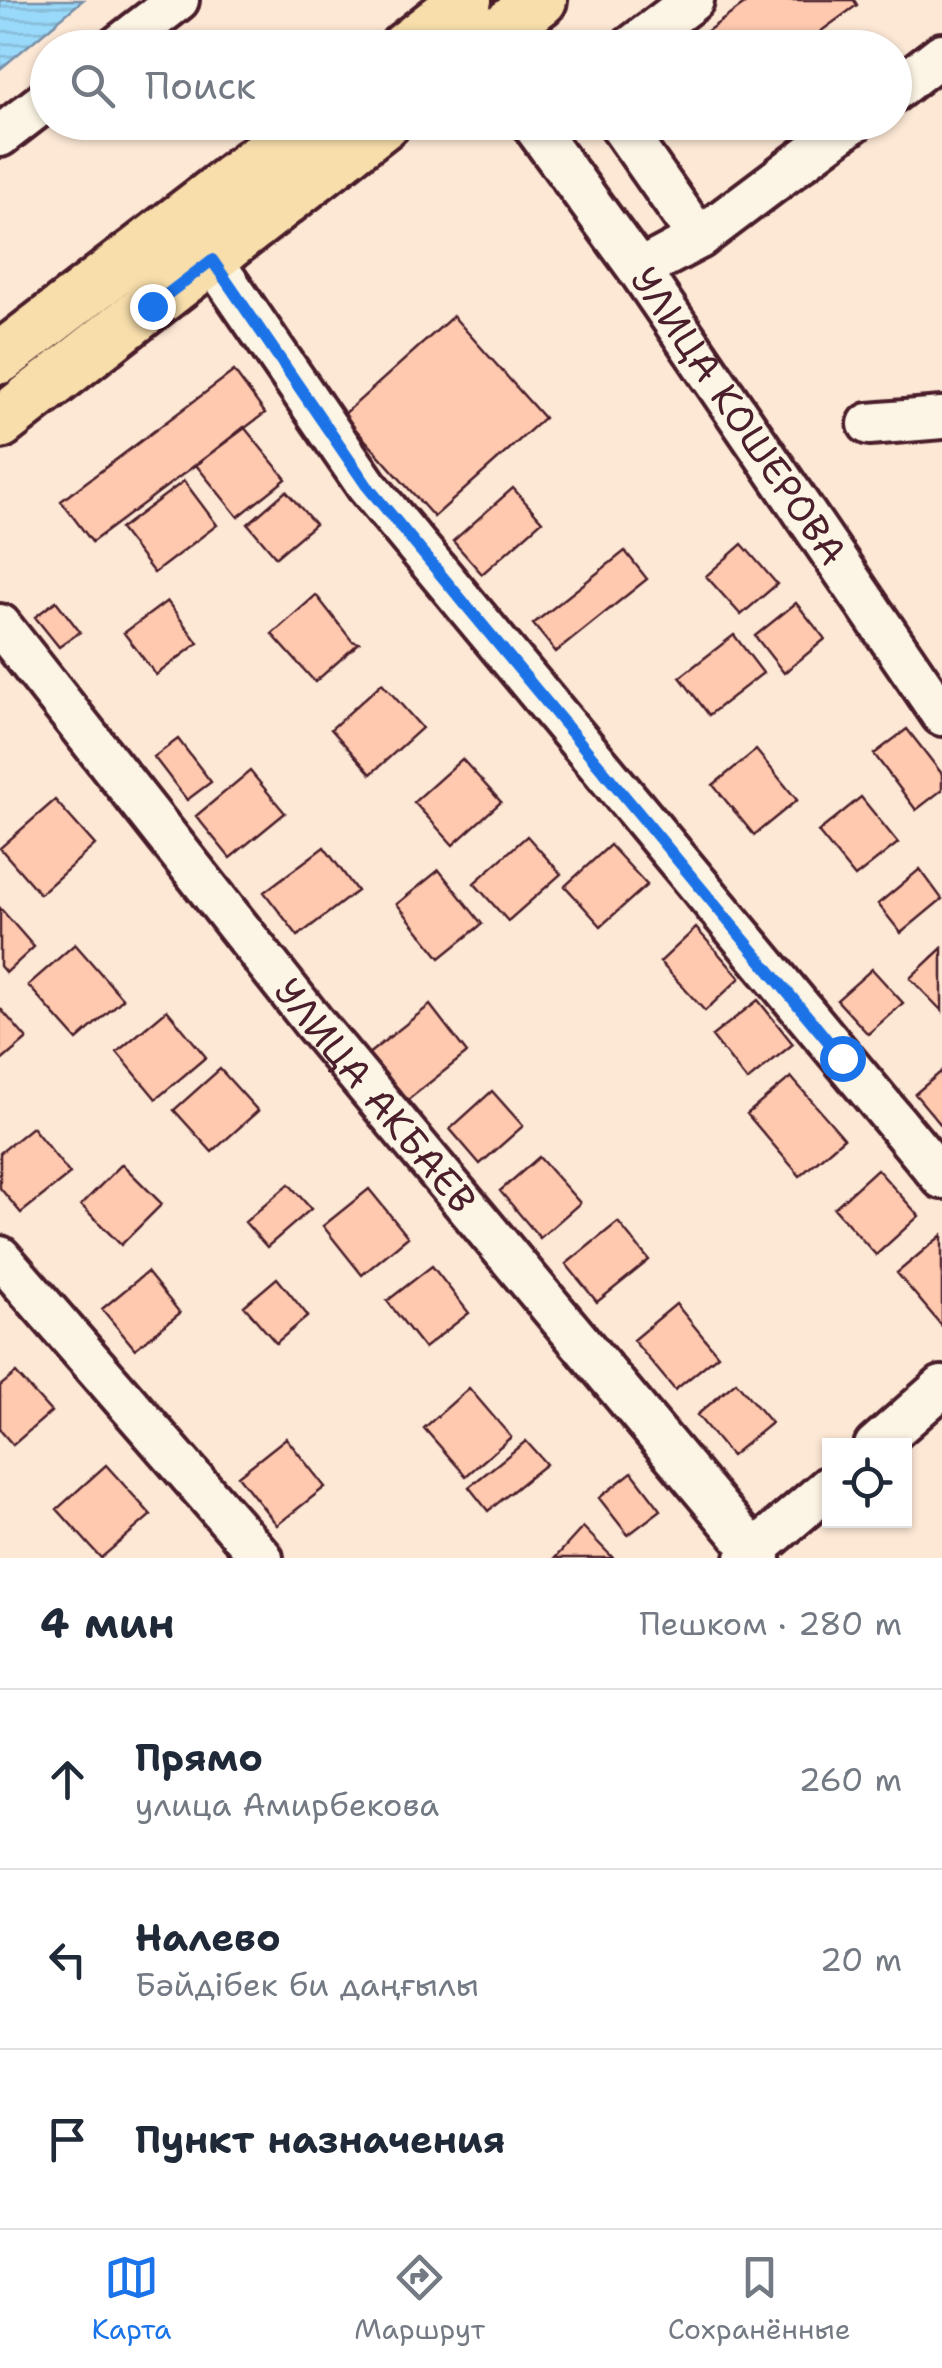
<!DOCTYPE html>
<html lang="ru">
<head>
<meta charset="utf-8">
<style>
	body { margin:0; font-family:"Shantell Sans",sans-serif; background:#f6f6f7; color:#1f2937 }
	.controls { position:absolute; right:30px; bottom:30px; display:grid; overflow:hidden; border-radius:0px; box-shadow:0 2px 8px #0004 }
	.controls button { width:90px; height:90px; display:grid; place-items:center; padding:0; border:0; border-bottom:2px solid #e0e1e3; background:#fff; color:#1f2937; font:50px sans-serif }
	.stop { position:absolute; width:30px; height:30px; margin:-22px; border:8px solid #1a73e8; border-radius:50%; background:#fff }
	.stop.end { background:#1a73e8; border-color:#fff; box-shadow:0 2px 10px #0008 }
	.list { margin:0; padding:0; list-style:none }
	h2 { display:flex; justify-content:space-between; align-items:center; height:130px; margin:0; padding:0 40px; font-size:42px }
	h2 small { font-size:32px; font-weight:400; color:#747a83 }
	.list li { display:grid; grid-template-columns:65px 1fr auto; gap:30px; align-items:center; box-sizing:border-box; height:180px; padding:0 40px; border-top:2px solid #e0e1e3 }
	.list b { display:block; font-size:38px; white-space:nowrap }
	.list p { margin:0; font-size:32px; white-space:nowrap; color:#747a83 }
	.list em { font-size:32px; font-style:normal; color:#747a83 }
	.icon { flex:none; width:55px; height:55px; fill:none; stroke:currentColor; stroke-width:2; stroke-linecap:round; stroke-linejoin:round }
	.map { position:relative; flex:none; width:942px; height:1558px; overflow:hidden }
	.search { position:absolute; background:#fff; box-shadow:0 2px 8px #0004; left:30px; right:30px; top:30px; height:110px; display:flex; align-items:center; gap:25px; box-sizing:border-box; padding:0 35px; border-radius:55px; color:#747a83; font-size:38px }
	.sheet { height:670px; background:#fff }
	nav { display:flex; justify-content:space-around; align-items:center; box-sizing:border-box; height:140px; border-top:2px solid #e0e1e3; background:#fff; font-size:28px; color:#747a83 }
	nav a { display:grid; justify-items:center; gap:5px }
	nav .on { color:#1a73e8 }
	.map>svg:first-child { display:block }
</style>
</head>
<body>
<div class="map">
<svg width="942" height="1558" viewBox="0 0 942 1558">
	<defs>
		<pattern id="water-rules" width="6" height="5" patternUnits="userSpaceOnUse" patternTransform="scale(2.5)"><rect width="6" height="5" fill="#99d9fa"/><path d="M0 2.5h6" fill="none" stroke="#85bad6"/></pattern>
	</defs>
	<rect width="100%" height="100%" fill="#fde8d5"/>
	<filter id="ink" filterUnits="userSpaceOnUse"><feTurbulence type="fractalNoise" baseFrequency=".01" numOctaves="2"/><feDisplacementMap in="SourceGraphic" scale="20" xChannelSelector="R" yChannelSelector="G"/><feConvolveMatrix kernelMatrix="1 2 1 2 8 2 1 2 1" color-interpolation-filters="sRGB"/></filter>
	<g filter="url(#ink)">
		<path fill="url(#water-rules)" stroke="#798fa7" stroke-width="2.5" d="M0,0H83L0,69Z"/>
		<path fill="#fec9af" stroke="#4a1f2b" stroke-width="2.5" d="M750,0H854L857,5L798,48H684Z
			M665,122H695L675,137Z
			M453,316L544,418L434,517L343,415Z
			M234,371L265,413L92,542L61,501Z
			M244,427L286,479L238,517L196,465Z
			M184,481L217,525L154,573L120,529Z
			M513,488L542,521L482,574L453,541Z
			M286,491L315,524L276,557L248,524Z
			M742,544L777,584L741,615L706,576Z
			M625,551L647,579L556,652L533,624Z
			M316,595L352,641L359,643L315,682L272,634Z
			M56,601L80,632L59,647L35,617Z
			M167,601L198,643L156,675L124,633Z
			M796,603L825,639L784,673L755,636Z
			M734,635L763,673L709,715L680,677Z
			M382,683L422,728L371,774L331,729Z
			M907,729L942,774V790L916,810L874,754Z
			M178,739L211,782L187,800L154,757Z
			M756,750L797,800L754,835L713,785Z
			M462,759L501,802L453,845L414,802Z
			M250,771L285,813L230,858L196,816Z
			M861,797L898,843L855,877L818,832Z
			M55,800L95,845L40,894L0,848Z
			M527,836L561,874L508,921L474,883Z
			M610,845L647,885L601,926L565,886Z
			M324,847L357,891L298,936L264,892Z
			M920,869L942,899L901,933L878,904Z
			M439,870L482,924L440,958L397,904Z
			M0,908L34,947L6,973L0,966Z
			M696,928L740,978L705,1011L660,962Z
			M75,944L123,999L77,1040L28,985Z
			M942,948V1011L910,978Z
			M872,969L903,1003L868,1034L837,1000Z
			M758,1000L793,1044L747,1081L712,1036Z
			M430,1005L467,1053L404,1103L367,1055Z
			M0,1008L27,1039L0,1062Z
			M167,1010L206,1057L156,1099L117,1052Z
			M220,1069L258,1111L212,1152L174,1110Z
			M942,1071V1126L915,1094Z
			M791,1077L844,1138L800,1176L747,1114Z
			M492,1091L523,1126L480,1164L450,1129Z
			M32,1127L70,1174L21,1213L0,1188V1153Z
			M539,1157L580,1203L540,1238L500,1191Z
			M122,1164L162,1204L121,1245L81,1205Z
			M877,1169L919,1216L876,1255L834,1208Z
			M289,1184L311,1209L267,1247L245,1222Z
			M369,1189L408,1237L362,1275L323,1226Z
			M618,1222L649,1260L597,1302L566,1264Z
			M942,1235V1326L897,1273Z
			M432,1266L469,1313L424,1348L387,1301Z
			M147,1272L180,1313L135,1349L102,1309Z
			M277,1278L308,1316L276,1343L244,1306Z
			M676,1304L718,1355L675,1390L633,1340Z
			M16,1373L51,1412L13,1445L0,1430V1386Z
			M736,1382L771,1423L731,1456L697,1415Z
			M469,1388L511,1437L466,1476L424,1428Z
			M286,1438L325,1487L277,1525L238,1476Z
			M526,1441L546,1464L488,1511L469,1487Z
			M106,1465L151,1515L101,1558L57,1509Z
			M632,1472L661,1510L628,1535L599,1498Z
			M583,1527L613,1558H555Z"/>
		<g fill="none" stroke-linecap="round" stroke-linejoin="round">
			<defs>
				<g id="minor">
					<path d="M116,48L178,0"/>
					<path d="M630,48L693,0"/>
					<path d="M894,91L942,54"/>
					<path id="s1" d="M531,122L639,270L942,715"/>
					<path d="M618,122L699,238"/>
					<path d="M0,136L48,99"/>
					<path d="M212,260L367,486L942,1178"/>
					<path d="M639,270L699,238L853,122"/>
					<path d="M869,424L942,418"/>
					<path id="s2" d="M0,625L314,1023L760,1558"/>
					<path d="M0,1257L262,1558"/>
					<path d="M875,1446L942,1387"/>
					<path d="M746,1558L830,1486"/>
				</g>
				<path id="major" d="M405,48L466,0
					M479,48L541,0
					M0,358L307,122
					M0,423L385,122"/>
			</defs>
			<use href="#minor" stroke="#4a1f2b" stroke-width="48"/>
			<use href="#major" stroke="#4a1f2b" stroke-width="58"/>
			<use href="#minor" stroke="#fcf5e5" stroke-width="40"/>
			<use href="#major" stroke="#f8deab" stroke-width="50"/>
		</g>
	</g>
	<g fill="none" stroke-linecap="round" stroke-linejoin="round" filter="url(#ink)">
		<path stroke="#1a73e8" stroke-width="12" d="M152,306L212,260L367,486L842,1058"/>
	</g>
	<g text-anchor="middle" stroke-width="10" stroke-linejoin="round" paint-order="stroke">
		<g font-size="38" fill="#4a1f2b" stroke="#fcf5e5">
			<text dy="13" stroke="none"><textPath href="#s1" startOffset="360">УЛИЦА КОШЕРОВА</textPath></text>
			<text dy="13" stroke="none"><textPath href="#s2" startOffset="602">УЛИЦА АКБАЕВ</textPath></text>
		</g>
	</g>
</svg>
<div class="controls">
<button><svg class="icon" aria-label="locate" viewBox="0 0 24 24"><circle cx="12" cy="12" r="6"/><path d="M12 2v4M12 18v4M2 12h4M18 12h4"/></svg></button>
</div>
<div class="stop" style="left:842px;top:1058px"></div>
<div class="stop end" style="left:152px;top:306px"></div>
<div class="search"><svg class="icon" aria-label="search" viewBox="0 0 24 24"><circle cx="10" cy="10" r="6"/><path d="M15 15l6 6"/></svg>Поиск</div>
</div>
<section class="sheet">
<h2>4 мин<small>Пешком · 280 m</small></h2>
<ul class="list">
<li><svg class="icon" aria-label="ahead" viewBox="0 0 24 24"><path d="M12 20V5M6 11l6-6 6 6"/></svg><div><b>Прямо</b><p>улица Амирбекова</p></div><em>260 m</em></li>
<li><svg class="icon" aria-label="left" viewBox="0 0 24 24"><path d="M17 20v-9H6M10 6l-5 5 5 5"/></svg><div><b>Налево</b><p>Бәйдібек би даңғылы</p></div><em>20 m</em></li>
<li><svg class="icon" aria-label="arrive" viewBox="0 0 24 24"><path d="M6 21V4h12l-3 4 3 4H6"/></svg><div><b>Пункт назначения</b></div></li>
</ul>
</section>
<nav>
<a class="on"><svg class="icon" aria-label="map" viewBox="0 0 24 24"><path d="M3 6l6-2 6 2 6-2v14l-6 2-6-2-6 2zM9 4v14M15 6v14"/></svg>Карта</a>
<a><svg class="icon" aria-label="directions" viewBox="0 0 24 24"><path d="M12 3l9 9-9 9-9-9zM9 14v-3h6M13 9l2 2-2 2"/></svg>Маршрут</a>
<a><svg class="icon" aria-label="saved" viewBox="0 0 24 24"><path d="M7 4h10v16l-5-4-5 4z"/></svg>Сохранённые</a>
</nav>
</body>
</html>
